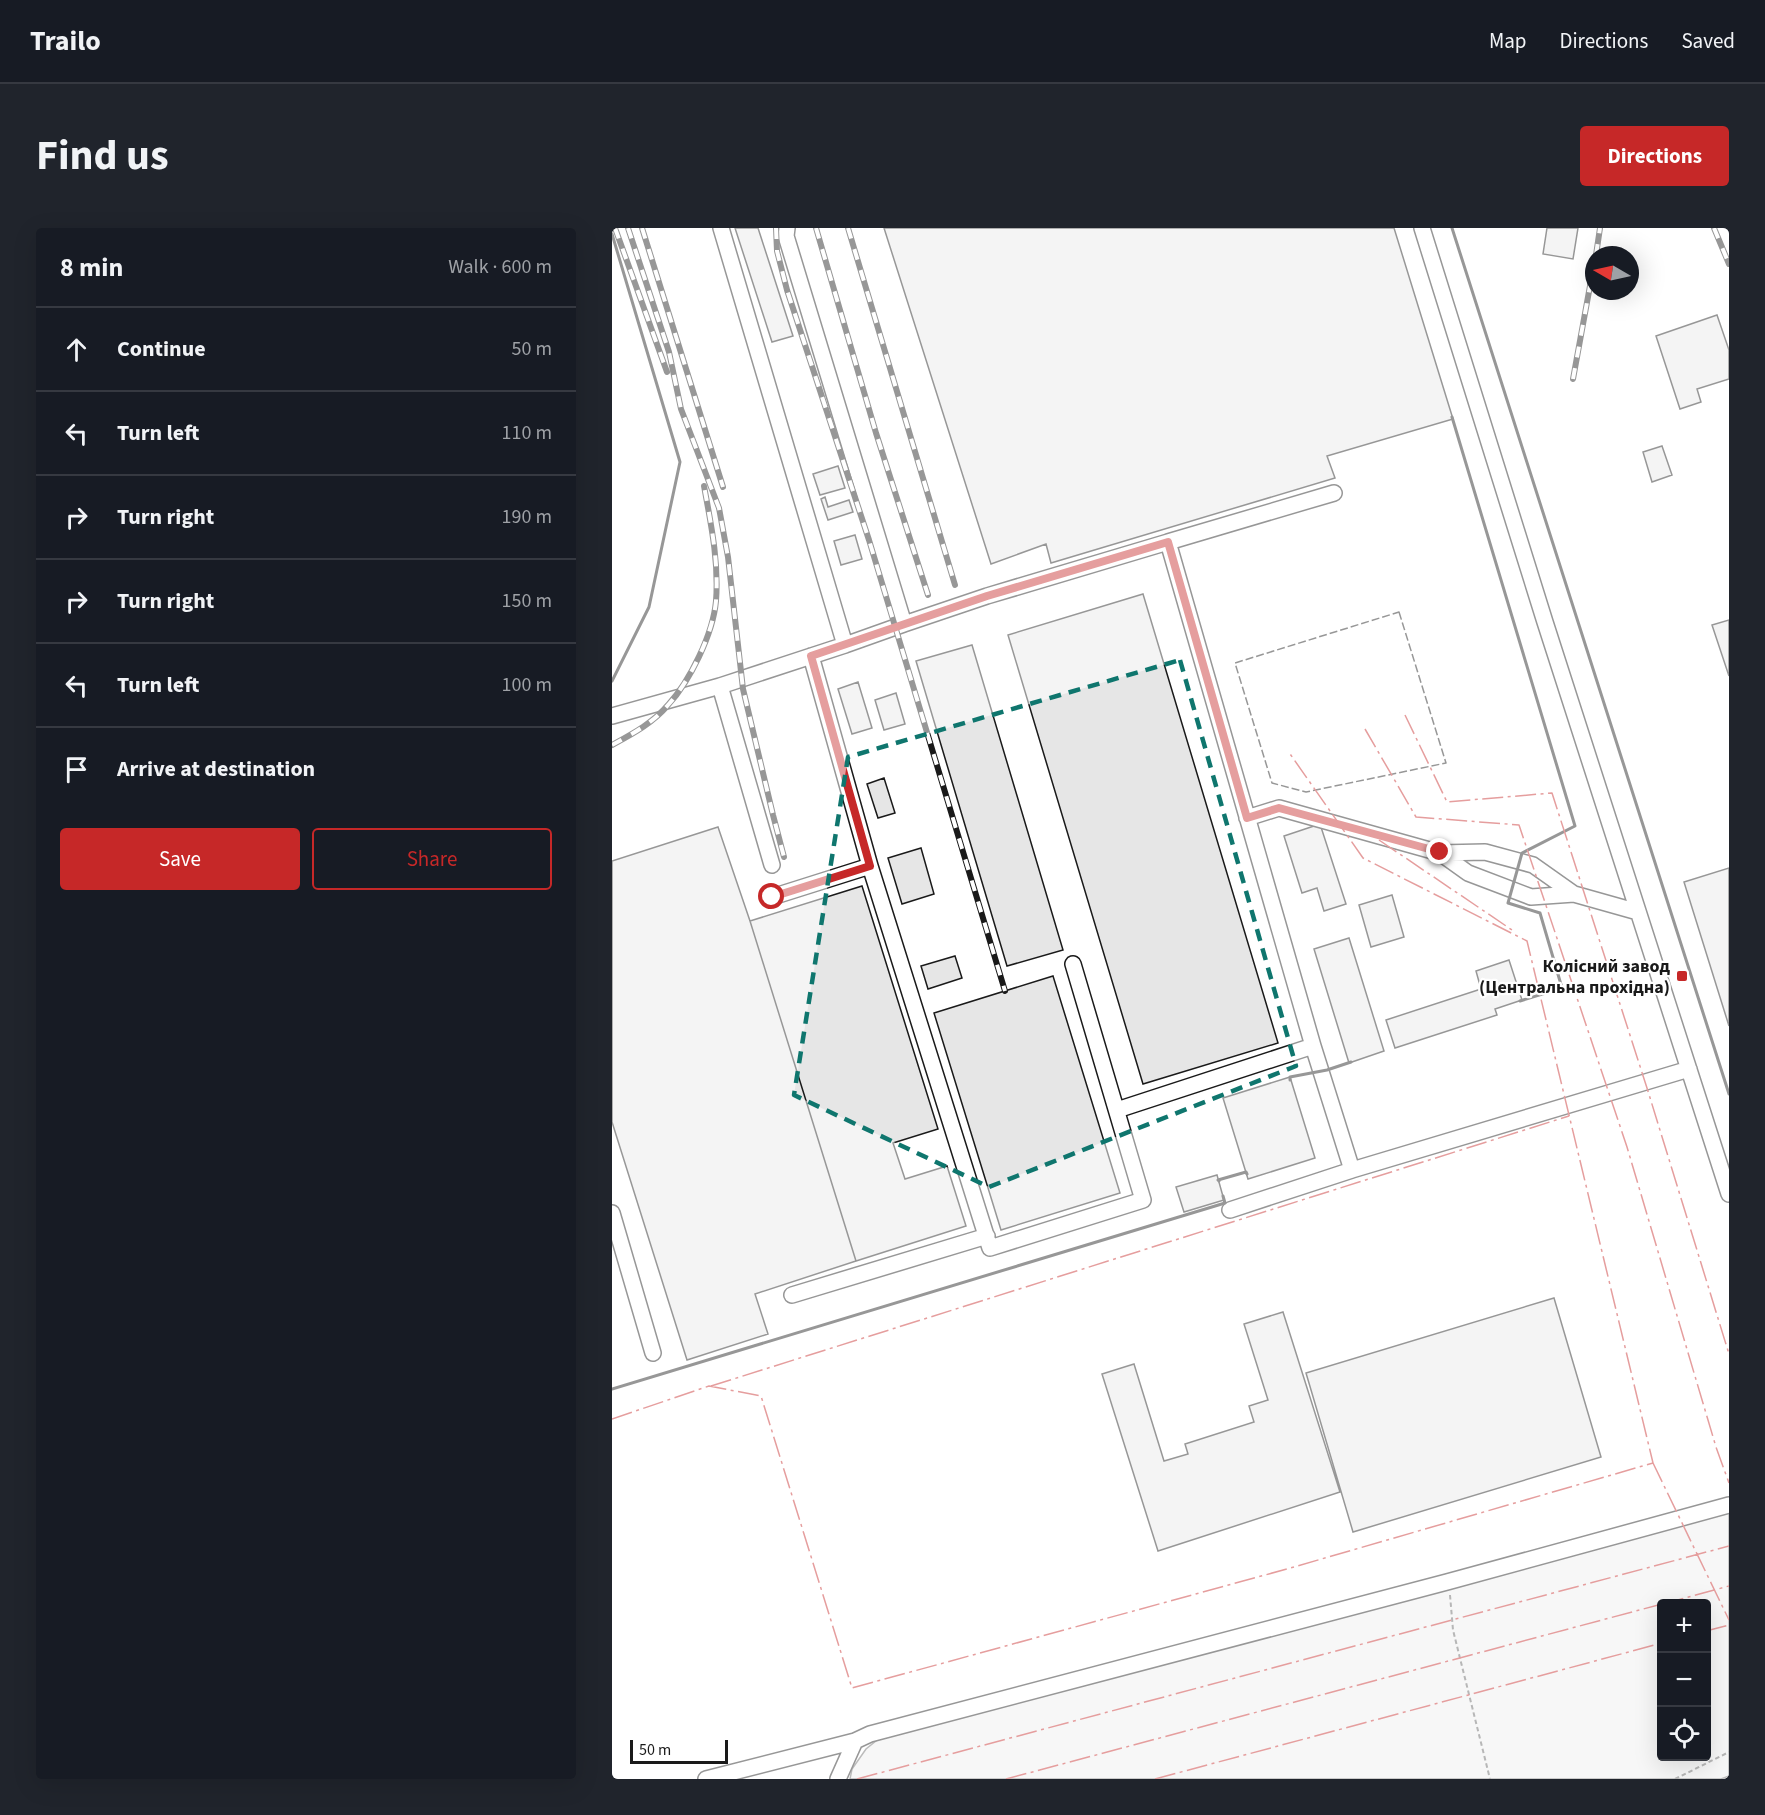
<!DOCTYPE html>
<html lang="en">
<head>
<meta charset="utf-8">
<style>
	body { margin:0; font-family:"Source Sans 3",sans-serif; background:#20242c; color:#f1f3f6 }
	.controls { position:absolute; right:18px; bottom:18px; display:grid; overflow:hidden; border-radius:6px; box-shadow:0 6px 24px #0002 }
	.controls button { width:54px; height:54px; display:grid; place-items:center; padding:0; border:0; border-bottom:2px solid #363941; background:#171b24; color:#f1f3f6; font:30px sans-serif }
	.compass { position:absolute; left:973px; top:18px; width:54px; height:54px; border-radius:50%; background:#171b24; box-shadow:0 6px 24px #0002; rotate:279deg }
	.scale { position:absolute; left:18px; bottom:15px; width:98px; box-sizing:border-box; padding-left:6px; border:3px solid #1a1a1a; border-top:0; font-size:16px; line-height:21px; white-space:nowrap; color:#1a1a1a; -webkit-text-stroke:4px #fff; paint-order:stroke }
	.stop { position:absolute; width:18px; height:18px; margin:-14px; border:4px solid #c62828; border-radius:50%; background:#fff }
	.stop.end { background:#c62828; border-color:#fff; box-shadow:0 2px 6px #0008 }
	.list { margin:0; padding:0; list-style:none }
	h2 { display:flex; justify-content:space-between; align-items:center; height:78px; margin:0; padding:0 24px; font-size:26px }
	h2 small { font-size:20px; font-weight:400; color:#9ea1a6 }
	.list li { display:grid; grid-template-columns:39px 1fr auto; gap:18px; align-items:center; box-sizing:border-box; height:84px; padding:0 24px; border-top:2px solid #363941 }
	.list b { display:block; font-size:22px; white-space:nowrap }
	.list em { font-size:20px; font-style:normal; color:#9ea1a6 }
	.actions { display:flex; gap:12px; padding:18px 24px }
	.actions a { flex:1; padding:14px 0; border:2px solid #c62828; border-radius:6px; text-align:center; font-size:21px; color:#c62828 }
	.actions .main { background:#c62828; color:#fff }
	.icon { flex:none; width:33px; height:33px; fill:none; stroke:currentColor; stroke-width:2; stroke-linecap:round; stroke-linejoin:round }
	.map { position:relative; flex:none; width:1117px; height:1551px; overflow:hidden; border-radius:6px }
	header { display:flex; align-items:center; gap:36px; box-sizing:border-box; height:84px; padding:0 30px; background:#171b24; border-bottom:2px solid #363941 }
	header strong { font-size:28px }
	nav { display:flex; gap:33px; margin-inline-start:auto; font-size:21px }
	.intro { display:flex; align-items:center; justify-content:space-between; box-sizing:border-box; height:144px; padding:0 36px }
	h1 { margin:0; font-size:42px }
	.button { padding:15px 27px; border-radius:6px; background:#c62828; color:#fff; font-size:21px; font-weight:700 }
	main { display:flex; gap:36px; padding:0 36px }
	aside { flex:1; background:#171b24; border-radius:6px; box-shadow:0 6px 24px #0002 }
	.map>svg:first-child { display:block }
</style>
</head>
<body>
<header>
<strong>Trailo</strong>
<nav><a>Map</a><a>Directions</a><a>Saved</a></nav>
</header>
<div class="intro"><h1>Find us</h1><a class="button">Directions</a></div>
<main>
<aside>
<h2>8 min<small>Walk · 600 m</small></h2>
<ul class="list">
<li><svg class="icon" aria-label="ahead" viewBox="0 0 24 24"><path d="M12 20V5M6 11l6-6 6 6"/></svg><div><b>Continue</b></div><em>50 m</em></li>
<li><svg class="icon" aria-label="left" viewBox="0 0 24 24"><path d="M17 20v-9H6M10 6l-5 5 5 5"/></svg><div><b>Turn left</b></div><em>110 m</em></li>
<li><svg class="icon" aria-label="right" viewBox="0 0 24 24"><path d="M7 20v-9h11M14 6l5 5-5 5"/></svg><div><b>Turn right</b></div><em>190 m</em></li>
<li><svg class="icon" aria-label="right" viewBox="0 0 24 24"><path d="M7 20v-9h11M14 6l5 5-5 5"/></svg><div><b>Turn right</b></div><em>150 m</em></li>
<li><svg class="icon" aria-label="left" viewBox="0 0 24 24"><path d="M17 20v-9H6M10 6l-5 5 5 5"/></svg><div><b>Turn left</b></div><em>100 m</em></li>
<li><svg class="icon" aria-label="arrive" viewBox="0 0 24 24"><path d="M6 21V4h12l-3 4 3 4H6"/></svg><div><b>Arrive at destination</b></div></li>
</ul>
<div class="actions"><a class="main">Save</a><a>Share</a></div>
</aside>
<div class="map">
<svg width="1117" height="1551" viewBox="0 0 1117 1551">
	<rect width="100%" height="100%" fill="#fff"/>
	<path fill="#ededed" stroke="#6a6a6a" stroke-width="1.5" fill-rule="evenodd" d="M1117,1283V1548L1109,1551H238L240,1541L254,1521L269,1509ZM1050,1376H1094V1528H1050Z"/>
	<path fill="#e6e6e6" stroke="#1a1a1a" stroke-width="1.5" d="M123,0H146L181,108L160,114Z
		M272,0H782L841,191L715,228L723,250L439,335L434,316L379,336Z
		M935,0H966L961,31L931,26Z
		M1105,87L1117,122V151L1085,161L1089,174L1068,181L1044,108Z
		M1050,218L1060,247L1040,254L1031,224Z
		M226,238L233,260L208,267L201,246Z
		M213,269L216,279L237,272L241,284L216,292L209,271Z
		M243,307L250,331L229,337L222,313Z
		M531,366L666,815L531,856L396,407Z
		M1117,392V448L1100,397Z
		M360,417L451,722L395,738L304,433Z
		M246,454L260,500L240,506L226,461Z
		M284,465L293,496L272,502L263,472Z
		M272,550L283,585L266,590L255,556Z
		M708,596L734,676L712,683L705,660L690,665L672,608Z
		M106,599L138,693L244,1033L143,1066L156,1106L75,1132L0,894V633Z
		M309,620L322,666L290,676L276,630Z
		M1117,640V798L1072,654Z
		M250,658L326,901L281,915L293,951L335,938L354,998L244,1033L138,693Z
		M780,667L792,709L759,719L747,677Z
		M737,710L772,823L737,835L702,721Z
		M343,728L350,750L316,761L309,738Z
		M897,732L910,772L883,781L885,787L783,820L774,792L869,761L864,743Z
		M441,748L508,965L389,1002L322,785Z
		M678,849L703,930L636,951L611,870Z
		M605,947L612,972L572,984L564,959Z
		M942,1070L989,1229L741,1304L694,1145Z
		M671,1084L728,1264L546,1323L490,1146L522,1136L552,1233L576,1226L573,1216L642,1194L637,1178L656,1172L632,1096Z"/>
	<g fill="none" stroke-linecap="round" stroke-linejoin="round">
		<defs>
			<path id="minor" d="M175,0L174,8L292,396L233,417
				M810,0L933,394L1117,966
				M556,314L722,265
				M292,396L375,368L556,314L701,818
				M108,458L233,417L109,0
				M0,488L108,458L160,637
				M635,590L667,580L828,625L873,624L921,637L962,666L1026,684
				M828,625L856,645L919,669L962,666
				M258,638L378,1020L531,972L461,736
				M160,669L258,638L199,428
				M505,882L701,818L740,942L618,982
				M740,942L1077,841
				M0,985L41,1125
				M180,1067L375,1008
				M94,1551L243,1513
				M226,1551L243,1513L258,1506L835,1354L1117,1277"/>
		</defs>
		<use href="#minor" stroke="#1a1a1a" stroke-width="18"/>
		<path stroke="#5f5f5f" stroke-width="2" stroke-dasharray="4.5 3" stroke-linecap="butt" d="M838,1367L841,1402L878,1551
			M1063,1551L1117,1524"/>
		<use href="#minor" stroke="#fff" stroke-width="15"/>
		<defs>
			<path id="rail" d="M3,0L55,144
				M16,0L57,124L69,181L107,280L116,329L131,461L161,587L172,629
				M30,0L111,259
				M164,0L165,23L175,62L257,312L393,763
				M204,0L264,205L316,367
				M236,0L343,357
				M1102,0L1117,36
				M984,27L988,0
				M961,151L982,36
				M0,517C20,506 41,495 56,477C78,453 101,406 104,373C107,334 99,296 92,258"/>
		</defs>
		<use href="#rail" stroke="#1a1a1a" stroke-width="6"/>
		<use href="#rail" stroke="#fff" stroke-width="4" stroke-dasharray="11" stroke-linecap="butt"/>
		<path stroke="#1a1a1a" stroke-width="1.5" stroke-dasharray="8 3" stroke-linecap="butt" d="M787,384L834,535L694,564L660,555L623,435Z"/>
		<path stroke="#1a1a1a" stroke-width="3" d="M840,0L1117,866
			M0,6L68,234L37,379L0,453
			M840,189L963,598L910,625L896,675L928,685L950,760L908,773
			M678,852V849L715,842L739,834
			M607,953L606,952L634,944L635,946
			M0,1161L613,975L611,968"/>
		<path stroke="#c62828" stroke-width="1.5" stroke-dasharray="21 4.5 3 4.5" stroke-linecap="butt" d="M793,487L835,574L940,565L1035,860L1117,1126
			M753,501L804,589L907,597L1015,919L1104,1219L1117,1255
			M767,612L900,702
			M99,1158L957,888
			M0,1191L97,1158L149,1168L240,1460L675,1341L1041,1235L915,713L751,630L676,523
			M1041,1235L1117,1392
			M1051,1376L1117,1358
			M1094,1403L1117,1397
			M245,1551L1117,1318
			M394,1551L1050,1376
			M543,1551L1050,1415"/>
	</g>
	<g fill="none" stroke-linecap="round" stroke-linejoin="round">
		<path stroke="#c62828" stroke-width="8" d="M160,669L258,638L199,428L375,368L556,314L635,590L667,580L828,624"/>
	</g>
	<path d="M0 0H1117V1551H0ZM568,432L684,838L377,959L182,867L236,529Z" fill="#fff" fill-opacity=".55" fill-rule="evenodd"/>
	<path fill="none" stroke="#0f766e" stroke-width="4.5" stroke-dasharray="12 8" stroke-linejoin="round" d="M568,432L684,838L377,959L182,867L236,529Z"/>
	<rect fill="#c62828" stroke="#fff" stroke-width="2" x="1064" y="742" width="12" height="12" rx="3"/>
	<g text-anchor="middle" stroke-width="4.5" stroke-linejoin="round" paint-order="stroke">
		<g font-size="18" font-weight="bold" fill="#1a1a1a" stroke="#fff" text-anchor="end">
			<text x="1058" y="744">Колісний завод<tspan x="1058" dy="21">(Центральна прохідна)</tspan></text>
		</g>
	</g>
</svg>
<div class="controls">
<button>+</button>
<button>−</button>
<button><svg class="icon" aria-label="locate" viewBox="0 0 24 24"><circle cx="12" cy="12" r="6"/><path d="M12 2v4M12 18v4M2 12h4M18 12h4"/></svg></button>
</div>
<svg class="compass" viewBox="-18 -18 36 36"><path d="M0-13l5 13h-10z" fill="#e53935"/><path d="M0 13l5-13h-10z" fill="#9ea1a6"/></svg>
<div class="scale">50 m</div>
<div class="stop" style="left:160px;top:669px"></div>
<div class="stop end" style="left:828px;top:624px"></div>
</div>
</main>
</body>
</html>
